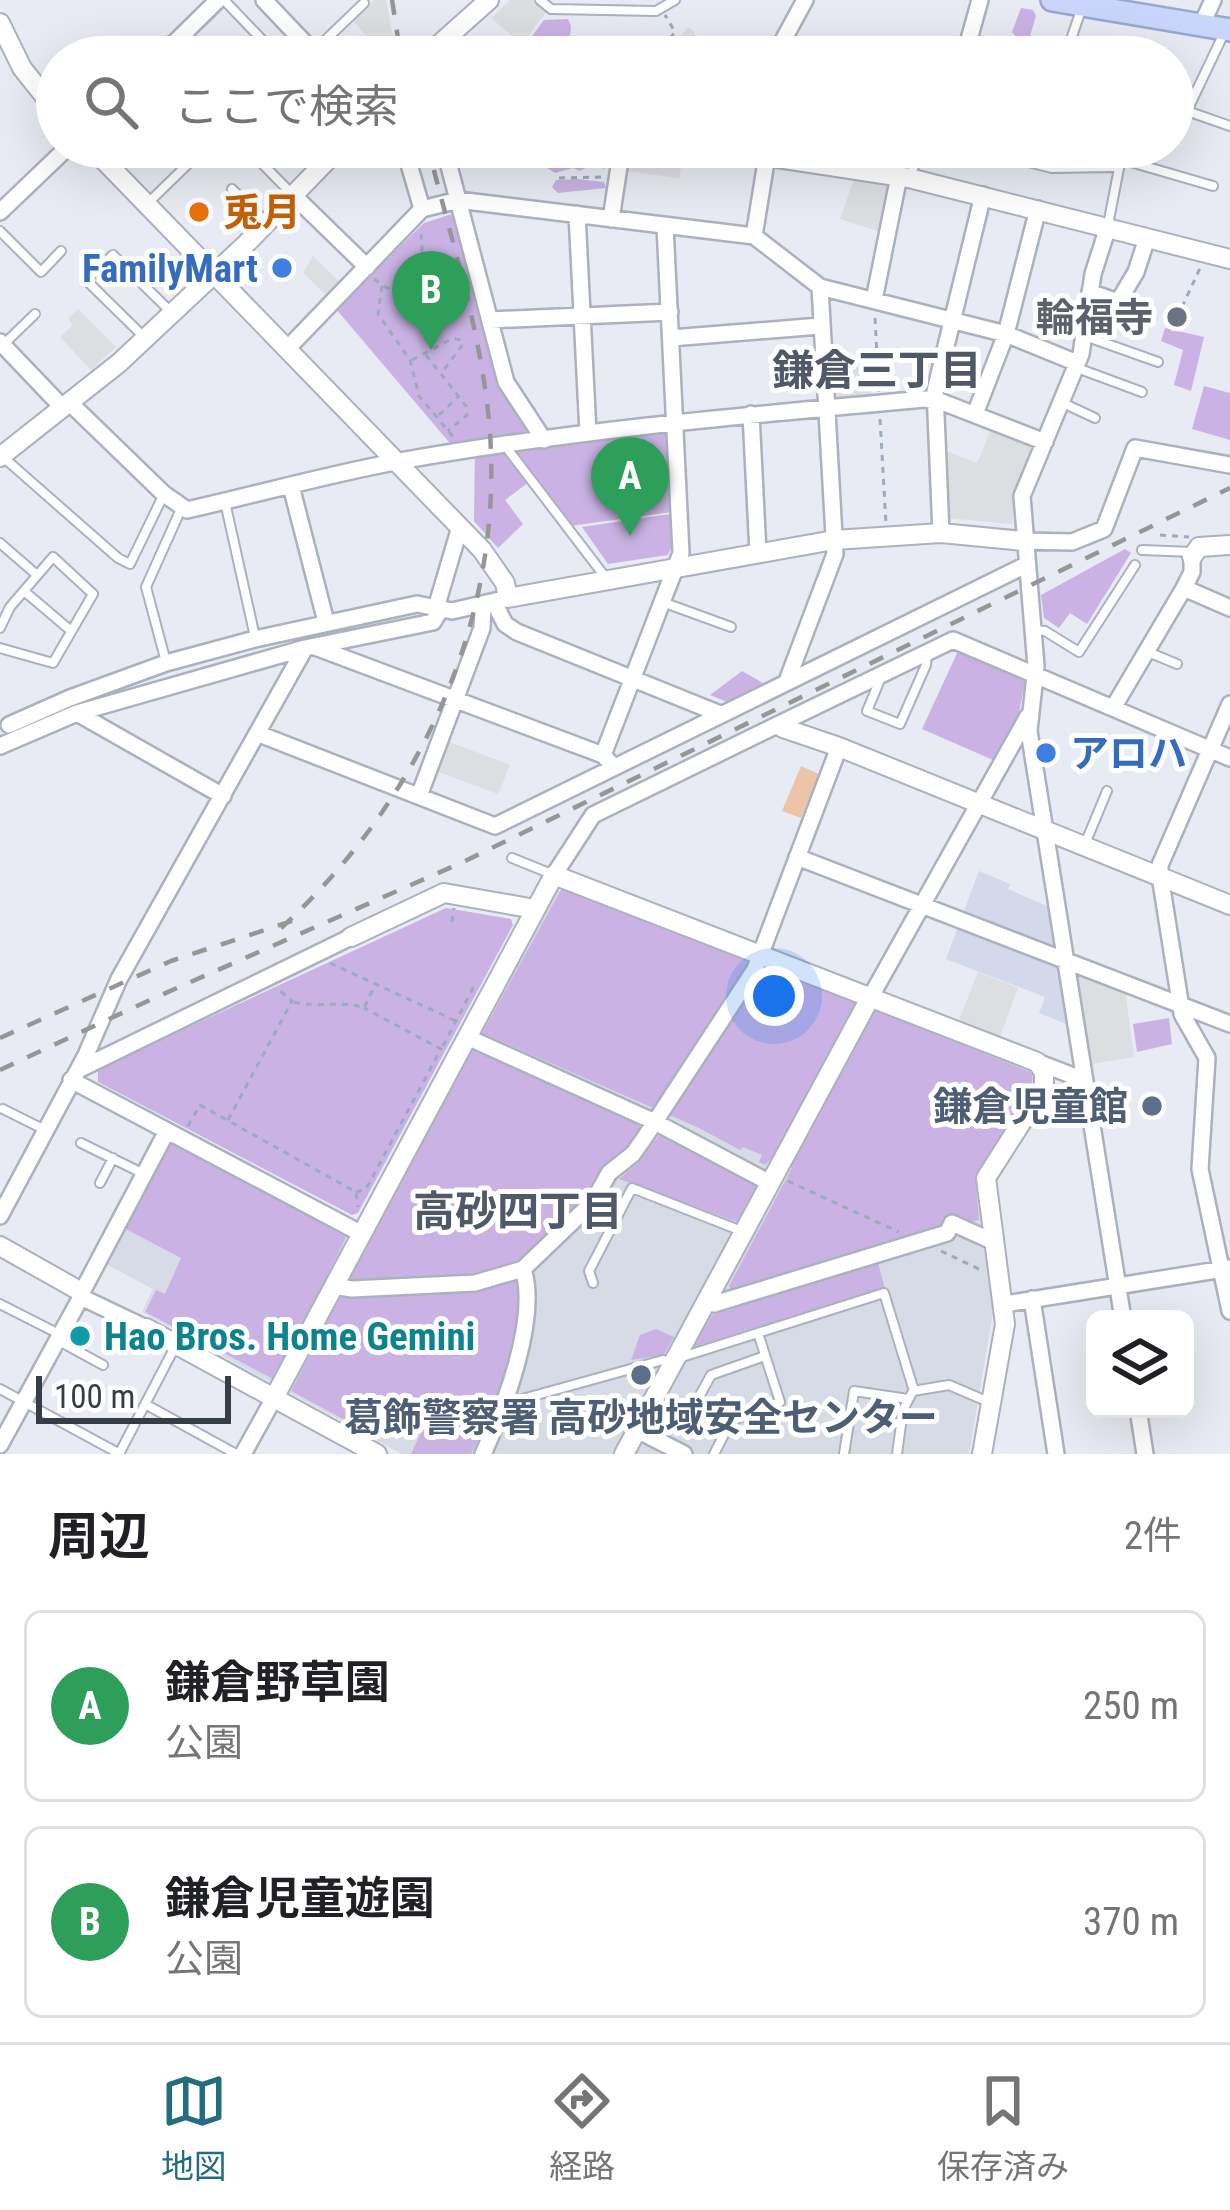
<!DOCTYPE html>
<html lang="ja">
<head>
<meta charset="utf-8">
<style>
	body { margin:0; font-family:"Roboto Condensed","Noto Sans JP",sans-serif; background:#f2f2f2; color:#202124 }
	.controls { position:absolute; right:36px; bottom:36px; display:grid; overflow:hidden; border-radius:18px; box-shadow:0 12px 48px #0002 }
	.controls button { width:108px; height:108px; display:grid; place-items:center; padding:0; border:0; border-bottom:3px solid #e0e0e0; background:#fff; color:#202124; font:60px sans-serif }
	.scale { position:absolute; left:36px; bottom:30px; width:195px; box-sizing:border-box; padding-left:12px; border:6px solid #373d46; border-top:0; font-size:33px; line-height:42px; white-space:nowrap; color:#373d46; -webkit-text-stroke:9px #fff; paint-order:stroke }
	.you { position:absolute; left:774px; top:996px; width:42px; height:42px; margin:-30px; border:9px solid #fff; border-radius:50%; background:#1a73e8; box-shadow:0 0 0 18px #1a73e833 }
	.badge { display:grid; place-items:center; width:78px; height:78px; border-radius:50%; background:#236d7e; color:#fff; font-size:39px; font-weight:700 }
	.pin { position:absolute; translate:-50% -99px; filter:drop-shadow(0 3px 6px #0008) }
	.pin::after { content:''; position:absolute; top:63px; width:42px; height:36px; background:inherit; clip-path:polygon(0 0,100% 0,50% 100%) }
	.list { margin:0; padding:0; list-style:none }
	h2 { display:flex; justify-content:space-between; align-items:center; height:156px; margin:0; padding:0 48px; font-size:51px }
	h2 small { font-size:39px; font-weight:400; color:#757577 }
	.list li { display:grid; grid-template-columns:78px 1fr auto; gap:36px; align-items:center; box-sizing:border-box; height:192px; margin:0 24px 24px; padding:0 24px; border:3px solid #e0e0e0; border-radius:18px }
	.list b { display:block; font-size:45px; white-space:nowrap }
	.list p { margin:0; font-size:39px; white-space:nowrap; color:#757577 }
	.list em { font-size:39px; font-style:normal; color:#757577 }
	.icon { flex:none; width:66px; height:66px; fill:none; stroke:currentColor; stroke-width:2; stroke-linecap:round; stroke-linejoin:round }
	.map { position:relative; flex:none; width:1230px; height:1454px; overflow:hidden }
	.search { position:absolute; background:#fff; box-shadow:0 12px 48px #0002; left:36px; right:36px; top:36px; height:132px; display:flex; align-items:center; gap:30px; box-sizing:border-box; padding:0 42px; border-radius:66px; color:#757577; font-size:45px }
	.sheet { height:588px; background:#fff }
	nav { display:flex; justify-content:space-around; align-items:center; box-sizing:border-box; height:168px; border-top:3px solid #e0e0e0; background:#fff; font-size:33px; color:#757577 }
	nav a { display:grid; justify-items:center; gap:6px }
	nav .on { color:#236d7e }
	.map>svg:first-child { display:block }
</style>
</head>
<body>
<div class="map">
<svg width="1230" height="1454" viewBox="0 0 1230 1454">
	<rect width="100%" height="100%" fill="#e8ebf3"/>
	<path fill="#d6dbe6" d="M562,889L1029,1068L1034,1086L974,1179L994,1307L969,1454H402L142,1312L153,1289L104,1263L168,1144L176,1141L365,1245L555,892Z"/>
	<path fill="#d3d9eb" d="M979,871L1010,884L1008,889L1051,908L1071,1026L1039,1013L1045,997L946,959Z"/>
	<path fill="#cab3e4" d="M1021,8L1033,10L1036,16L1030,36L1036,38L1031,52L1013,46L1016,37L1012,32Z
		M568,19L571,26L569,49L559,57L518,55L544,20Z
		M591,147H611L604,169L593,164L580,171L573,168L555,173L541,164L546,156L581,160L589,156Z
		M577,179L604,182L606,188L558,193L552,187L556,180Z
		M455,213L502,391L531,432L662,430L667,435L672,512L570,526L533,479L505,500L523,524L498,548L474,521L475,446L454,448L336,309L424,223Z
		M1165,328L1204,337L1191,391L1174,385L1183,350L1161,341Z
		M1204,386L1230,393V440L1192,429Z
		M671,514L672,546L668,555L608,564L582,527Z
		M1125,549L1131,553L1087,624L1070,613L1059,628L1044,618L1041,595Z
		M958,651L1025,681L1019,713L993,760L922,729Z
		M742,671L765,684L727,702L710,695Z
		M563,886L1033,1073L1032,1086L976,1180L979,1220L936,1228L732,1291L729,1286L792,1168L771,1159L765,1165L759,1162L762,1155L743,1147L740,1150L699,1128L482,1033Z
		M446,908L511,919L513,925L358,1213L352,1215L98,1082V1069Z
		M1169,1018L1172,1044L1137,1052L1133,1024Z
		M476,1049L637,1121L641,1129L625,1151L603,1169L586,1200L542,1243L509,1267L447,1279L352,1281L349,1279L472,1050Z
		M661,1133L758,1183L737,1222L619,1179L640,1161Z
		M176,1143L346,1237L277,1381L145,1312L156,1290L165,1294L181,1258L124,1228L169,1146Z
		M878,1262L885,1289L694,1347L712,1315Z
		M515,1280C530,1318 491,1418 471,1454H411L423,1428L387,1411L373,1435L291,1391L341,1295L465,1292Z
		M656,1329L674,1337L664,1355L631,1360L640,1335Z"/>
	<path fill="#dcdee1" d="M374,0H386L394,43L380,46L378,38L369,39L353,21Z
		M510,0H533L547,11L522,44L491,18Z
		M688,27L695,32L694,37L715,49L711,57H663Z
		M630,147L684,152L679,178L623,171Z
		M854,179L886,184L888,191L880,232L840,219Z
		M313,256L342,284L329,298L303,273Z
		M78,309L116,347L91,370L60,337L73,325L68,319Z
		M870,358L873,400L830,402L828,361Z
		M991,430L1031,447L1015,491L1012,524L947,518L939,448L977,463Z
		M447,741L510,765L498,794L436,771Z
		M1076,971L1125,990L1134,1057L1091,1064Z
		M978,972L1018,988L1000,1037L959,1020Z"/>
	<path fill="#ecc5a8" d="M631,448L638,495L610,500L602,452Z
		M801,766L819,774L801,818L782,811Z"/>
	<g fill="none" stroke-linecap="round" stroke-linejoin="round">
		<defs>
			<path id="service" d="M224,0L268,46L256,57
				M540,0L551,9L656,11L675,0
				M1225,31L1187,111L1230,126
				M185,33L209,57
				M923,49L964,52
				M314,51L364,3
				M1065,57L1082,7
				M1173,135L1187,111
				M246,147L291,193
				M969,147L1052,168L1113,167L1120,163
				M1058,147L1094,166
				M1127,161L1213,186
				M833,165L836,147
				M910,176L922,147
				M232,189L265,222
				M147,204L189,163
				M1108,225L1120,163L1164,147
				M0,231L41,272L61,251
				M1085,336L1158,362
				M144,337L86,280L113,255L172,313
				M4,344L35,314
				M1077,368L1142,392
				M1063,403L1095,418
				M506,447L606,578
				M3,457L118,558L130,564L163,496
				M225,502L255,637
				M0,543L37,575
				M1142,550L1193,552
				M24,591L70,630
				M665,603L731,627
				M0,628L10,607L53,557L93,594L53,663L0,648
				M1034,630L1045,631L1079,652L1135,565
				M1148,652L1177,664
				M166,662L146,587L181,509
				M882,675L867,711L900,724L926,665L927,652
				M1085,844L1107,791
				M512,858L554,875
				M3,1109L45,1130
				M81,1143L144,1174
				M100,1183L113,1158
				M593,1283L589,1271L632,1188L744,1232
				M0,1304L61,1335
				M59,1341L103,1365
				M682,1357L884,1293L914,1391
				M0,1389L120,1454
				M508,1399L515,1401L663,1360L673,1364
				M145,1404L236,1454
				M693,1409L729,1426
				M875,1420L901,1424
				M681,1430L711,1375L765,1356
				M119,1454L176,1345
				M714,1454L731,1421L780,1402L758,1333
				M844,1454L854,1391L908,1399
				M897,1454L903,1410L913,1391L949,1385L991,1403"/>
			<path id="minor" d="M264,0L318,57
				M1201,26L1213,0
				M968,43L980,0
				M160,57L218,0
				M774,57L805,0
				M404,147L422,209
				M444,147L506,382L544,440
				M293,195L367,267
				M0,212L68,147
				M577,214L588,433
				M611,219L622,147
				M1108,227L1093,274L1081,354L1022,496L1036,666L1029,731L1123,1319
				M754,236L767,156
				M1090,292L1118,302L1136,272L1147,238
				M874,300L899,176
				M490,320L670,312
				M671,338L820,326
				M0,342L63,408
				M287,349L422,209L458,200L754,236L820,287L1006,334L1077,363
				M70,403L164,494L187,510C258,494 329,474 400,461C574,430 750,415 925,399L942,402L1045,442
				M751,414L758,553
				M975,414L1006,334L1038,209
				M291,486L326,622
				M941,533L935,391L983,195
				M1024,541L1072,542L1104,529L1135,448L1230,465
				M1184,588L1230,608
				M495,604L505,624L517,632L720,714
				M436,608L460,527
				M315,647L603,755
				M787,681L835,554L820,287
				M1230,704L1160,865V876L1182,1014L1207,1058L1200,1169L1230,1311
				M1113,708L1184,588L1192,572V557
				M77,713L305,648L433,622L441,609
				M9,725L70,698L166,663L255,639L417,604L452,611L508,598
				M777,725L953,640L1230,758
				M259,734L495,826L1026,565
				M0,746L77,713L223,796
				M614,767L603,755L681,553L665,226
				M419,796L482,628L483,607
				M797,857L1230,1024
				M554,875L593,815L777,725L783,728
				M870,998L1028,716
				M467,1037L655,1122L770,1183
				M1037,1062L1084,1080
				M78,1070L351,937
				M71,1080L362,1234
				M0,1216L86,1055L119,979L305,648
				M333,1286L352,1289L475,1283L523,1269L593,1202L609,1173L633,1154L645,1137L755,969L839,747
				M79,1291L81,1297L146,1328
				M82,1292L167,1131
				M1032,1299L1056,1454
				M707,1301L714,1304L947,1233L952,1223L994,1242
				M1005,1304L1230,1268
				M1138,1409L1145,1454
				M637,1430L684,1454
				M0,1445L81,1297
				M243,1454L274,1398
				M483,1454C504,1408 539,1319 523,1269"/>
			<path id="tertiary" d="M0,23L22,68L57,112
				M425,57L489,0
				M91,147L482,550L505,583L508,598L834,540L941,533L1024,541
				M704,147L909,178L1230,259
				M0,457L119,363L246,244L340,147
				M1192,557L1199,547L1230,545
				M783,728L839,747L1230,905
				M351,937L444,893L535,909
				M0,1246L78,1290
				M146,1328L274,1398
				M377,1454L274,1398L554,875L1037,1062L1044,1072V1087L986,1178L1005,1324L982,1454
				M624,1454L870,998"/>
			<path id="secondary" d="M1052,0L1230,30"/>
		</defs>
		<use href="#service" stroke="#abb1be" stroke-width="12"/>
		<use href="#minor" stroke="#abb1be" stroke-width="20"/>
		<use href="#tertiary" stroke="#abb1be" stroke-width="22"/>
		<use href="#secondary" stroke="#9aa8d0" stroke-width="26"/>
		<path stroke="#9da9bf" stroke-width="3" stroke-dasharray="6 6" stroke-linecap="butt" d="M575,46L592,57
			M655,57L675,32L665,15
			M559,178L603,177
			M374,279L387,288C420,282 424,265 421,234
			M382,286L378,314L410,360L419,396L455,439
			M1182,307L1201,266
			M875,318L879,392
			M426,355L466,406L467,415L448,431
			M412,360L453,338L460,340L463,344L443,371
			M439,415L458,397
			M880,419L886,524
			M1160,535L1189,537
			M452,922L454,908
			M330,963L458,1022
			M294,1002C318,1008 342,1000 364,1008L375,985
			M443,1046L473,988L476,990
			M228,1120L292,1001L279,990
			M188,1126L200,1105L356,1192L358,1207
			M788,1181L899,1232
			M356,1192L366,1189L441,1049L364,1008
			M941,1251L981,1270"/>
		<use href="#service" stroke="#fff" stroke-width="8"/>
		<use href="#minor" stroke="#fff" stroke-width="15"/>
		<use href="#tertiary" stroke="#fff" stroke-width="18"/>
		<use href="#secondary" stroke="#cad5fb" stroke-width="21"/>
		<path stroke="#969696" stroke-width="4.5" stroke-dasharray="15 15" stroke-linecap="butt" d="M392,0L401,57
			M281,928C419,802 503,622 490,433C483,337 451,240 428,147
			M0,1038L171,961L295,920
			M0,1070L152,999L463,862L1230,488"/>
	</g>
	<circle fill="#e8710a" stroke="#fff" stroke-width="4.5" cx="199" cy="212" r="12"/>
	<g fill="#3f7fe0" stroke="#fff" stroke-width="4.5">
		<circle cx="282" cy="268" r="12"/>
		<circle cx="1046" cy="753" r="12"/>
	</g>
	<circle fill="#6b7280" stroke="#fff" stroke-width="4.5" cx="1177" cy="317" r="12"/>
	<g fill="#5c6f8a" stroke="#fff" stroke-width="4.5">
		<circle cx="1152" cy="1106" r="12"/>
		<circle cx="641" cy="1375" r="12"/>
	</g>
	<circle fill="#0f9aa8" stroke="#fff" stroke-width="4.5" cx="80" cy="1336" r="12"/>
	<g text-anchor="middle" stroke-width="10" stroke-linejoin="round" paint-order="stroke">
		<g font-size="39" font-weight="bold" fill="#c56008" stroke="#fff" text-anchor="start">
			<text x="223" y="226">兎月</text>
		</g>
		<g font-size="39" font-weight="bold" fill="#366cbe" stroke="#fff" text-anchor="end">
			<text x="258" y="282">FamilyMart</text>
			<text x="1070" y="767" text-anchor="start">アロハ</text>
		</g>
		<g font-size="39" font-weight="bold" fill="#5b616d" stroke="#fff" text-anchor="end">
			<text x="1153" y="331">輪福寺</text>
		</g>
		<g font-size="39" font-weight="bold" fill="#4e5e75" stroke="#fff" text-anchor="end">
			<text x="1128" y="1120">鎌倉児童館</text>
			<text x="641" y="1431" text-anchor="middle">葛飾警察署 高砂地域安全センター</text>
		</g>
		<g font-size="39" font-weight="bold" fill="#0d838f" stroke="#fff" text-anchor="start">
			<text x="104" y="1350">Hao Bros. Home Gemini</text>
		</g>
		<g font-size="42" font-weight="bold" fill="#4f5968" stroke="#fff">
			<text x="877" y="385">鎌倉三丁目</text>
			<text x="518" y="1226">高砂四丁目</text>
		</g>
	</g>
</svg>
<div class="controls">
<button><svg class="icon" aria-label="layers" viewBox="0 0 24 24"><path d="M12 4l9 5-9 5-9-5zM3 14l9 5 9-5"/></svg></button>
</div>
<div class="scale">100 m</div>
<div class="you"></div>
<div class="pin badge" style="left:630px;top:536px;background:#2e9e5b">A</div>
<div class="pin badge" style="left:431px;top:350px;background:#2e9e5b">B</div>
<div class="search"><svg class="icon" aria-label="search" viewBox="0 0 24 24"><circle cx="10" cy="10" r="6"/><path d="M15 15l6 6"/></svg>ここで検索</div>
</div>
<section class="sheet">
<h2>周辺<small>2件</small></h2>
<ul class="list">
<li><span class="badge" style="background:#2e9e5b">A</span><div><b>鎌倉野草園</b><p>公園</p></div><em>250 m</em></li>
<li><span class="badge" style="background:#2e9e5b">B</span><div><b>鎌倉児童遊園</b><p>公園</p></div><em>370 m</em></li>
</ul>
</section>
<nav>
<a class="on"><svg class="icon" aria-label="map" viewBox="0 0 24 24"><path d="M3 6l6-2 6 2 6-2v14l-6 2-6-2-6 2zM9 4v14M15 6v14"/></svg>地図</a>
<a><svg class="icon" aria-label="directions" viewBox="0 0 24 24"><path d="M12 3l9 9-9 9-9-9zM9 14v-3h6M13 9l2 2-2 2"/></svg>経路</a>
<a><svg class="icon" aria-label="saved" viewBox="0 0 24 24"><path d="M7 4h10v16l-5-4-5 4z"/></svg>保存済み</a>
</nav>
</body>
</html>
